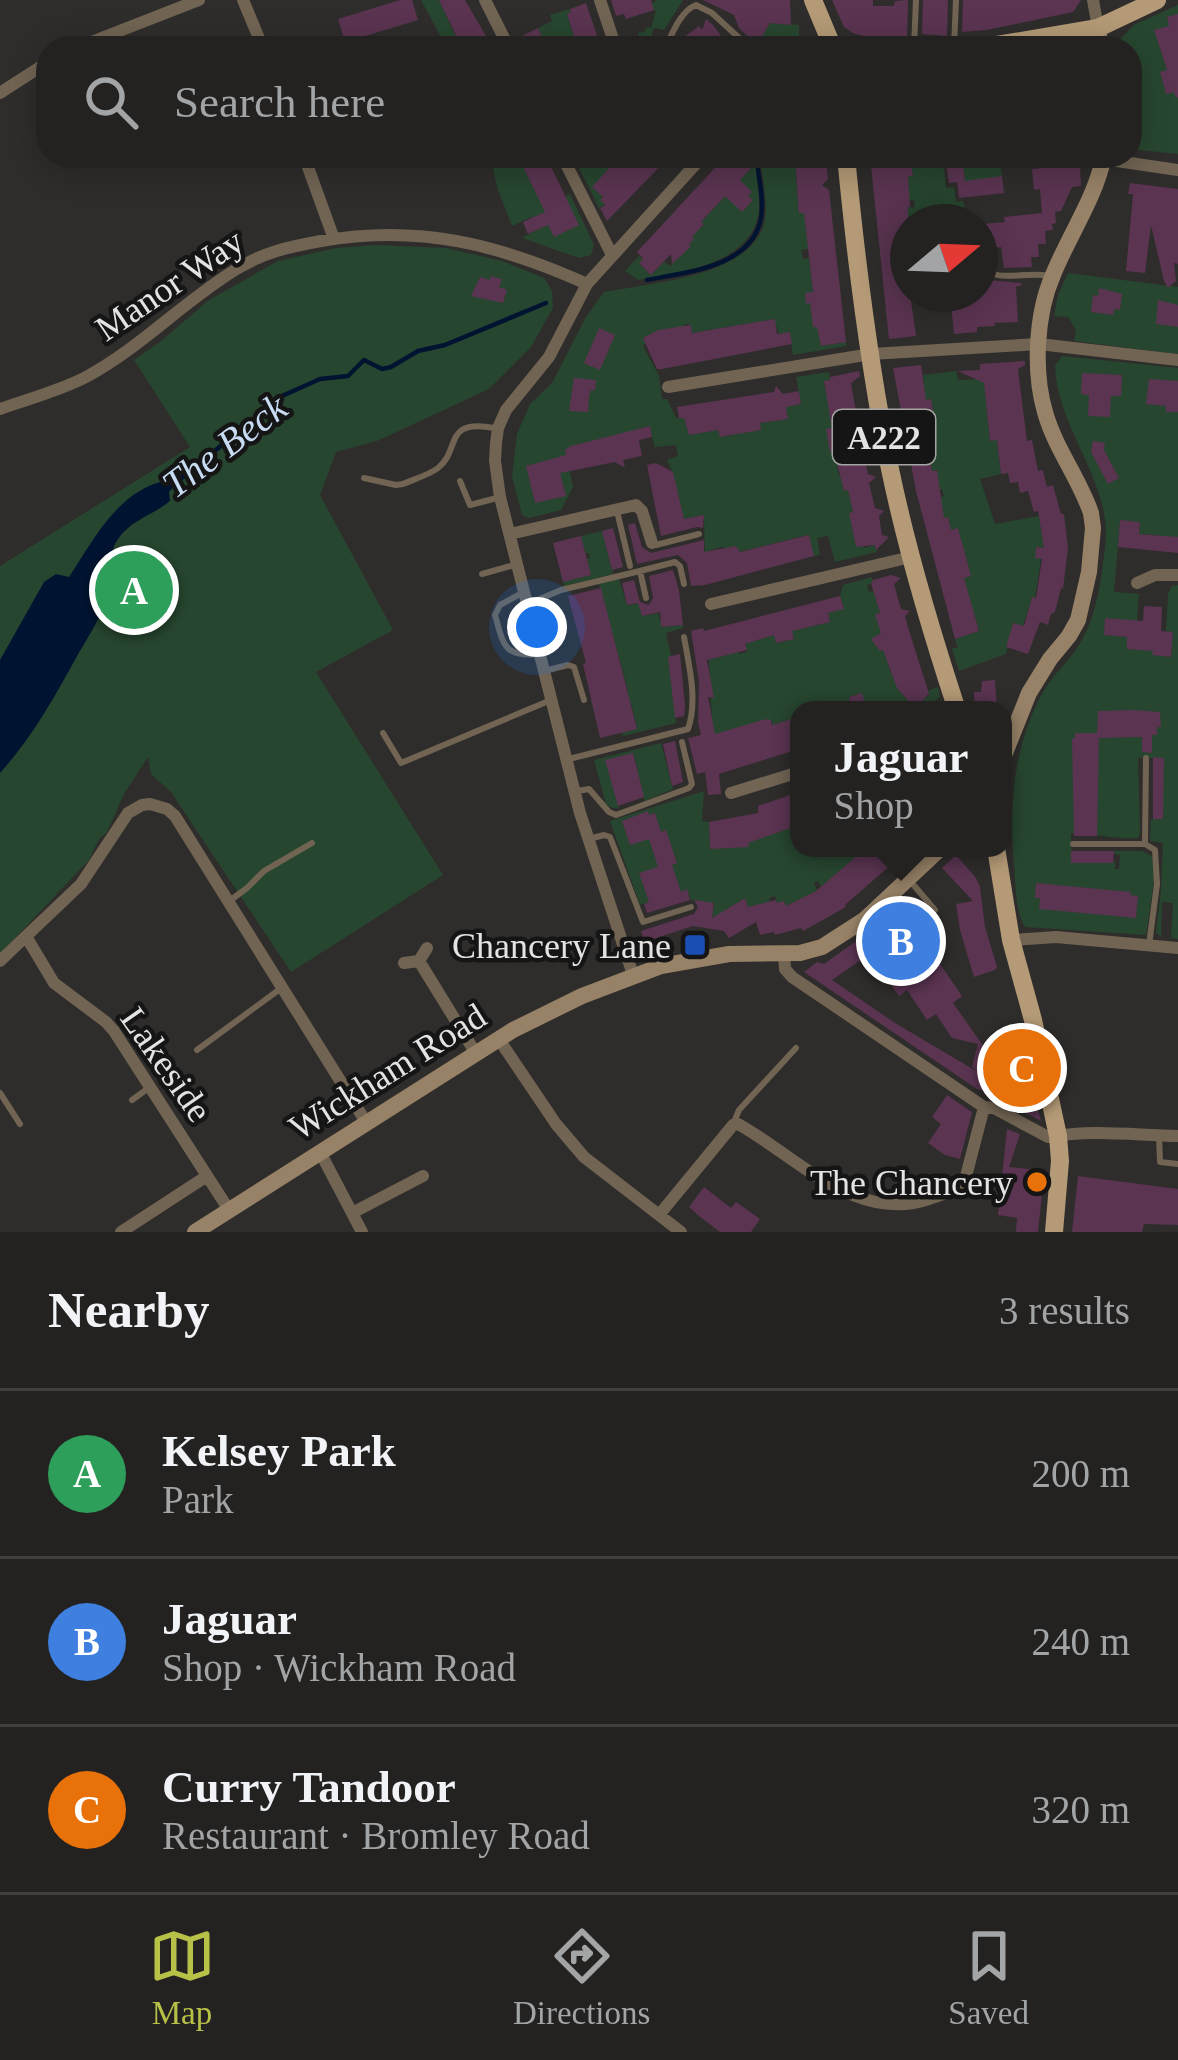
<!DOCTYPE html>
<html lang="en">
<head>
<meta charset="utf-8">
<style>
	body { margin:0; font-family:"Times New Roman",serif; background:#2f2f2d; color:#f1f3f6 }
	.compass { position:absolute; left:890px; top:204px; width:108px; height:108px; border-radius:50%; background:#232220; box-shadow:0 6px 30px #0003; rotate:71deg }
	.you { position:absolute; left:537px; top:627px; width:42px; height:42px; margin:-30px; border:9px solid #fff; border-radius:50%; background:#1a73e8; box-shadow:0 0 0 18px #1a73e833 }
	.badge { display:grid; place-items:center; width:78px; height:78px; border-radius:50%; background:#b7c148; color:#fff; font-size:39px; font-weight:700 }
	.pin { position:absolute; translate:-50% -50%; border:6px solid #fff; box-shadow:0 3px 12px #0006 }
	.popup { position:absolute; left:790px; top:701px; width:222px; height:156px; box-sizing:border-box; display:grid; place-content:center; border-radius:24px; background:#232220; filter:drop-shadow(0 3px 9px #0005); font-size:39px; white-space:nowrap; color:#a3a4a5 }
	.popup b { font-size:45px; color:#f1f3f6 }
	.popup::after { content:''; position:absolute; left:50%; top:100%; margin-left:-24px; border:24px solid transparent; border-top-color:#232220 }
	.list { margin:0; padding:0; list-style:none }
	h2 { display:flex; justify-content:space-between; align-items:center; height:156px; margin:0; padding:0 48px; font-size:51px }
	h2 small { font-size:39px; font-weight:400; color:#a3a4a5 }
	.list li { display:grid; grid-template-columns:78px 1fr auto; gap:36px; align-items:center; box-sizing:border-box; height:168px; padding:0 48px; border-top:3px solid #403f3e }
	.list b { display:block; font-size:45px; white-space:nowrap }
	.list p { margin:0; font-size:39px; white-space:nowrap; color:#a3a4a5 }
	.list em { font-size:39px; font-style:normal; color:#a3a4a5 }
	.icon { flex:none; width:66px; height:66px; fill:none; stroke:currentColor; stroke-width:2; stroke-linecap:round; stroke-linejoin:round }
	.map { position:relative; flex:none; width:1178px; height:1232px; overflow:hidden }
	.search { position:absolute; background:#232220; box-shadow:0 6px 30px #0003; left:36px; right:36px; top:36px; height:132px; display:flex; align-items:center; gap:30px; box-sizing:border-box; padding:0 42px; border-radius:36px; color:#a3a4a5; font-size:45px }
	.sheet { height:660px; background:#232220 }
	nav { display:flex; justify-content:space-around; align-items:center; box-sizing:border-box; height:168px; border-top:3px solid #403f3e; background:#232220; font-size:33px; color:#a3a4a5 }
	nav a { display:grid; justify-items:center; gap:6px }
	nav .on { color:#b7c148 }
	.map>svg:first-child { display:block }
</style>
</head>
<body>
<div class="map">
<svg width="1178" height="1232" viewBox="0 0 1178 1232">
	<rect width="100%" height="100%" fill="#2f2d2b"/>
	<path fill="#27462f" d="M421,0H439L461,48H447Z
		M656,0H683L664,30L654,28L647,48H634L639,32L644,33L646,27L651,28L656,11L647,8Z
		M1178,5V154L1130,149V48H1115L1116,43L1134,25Z
		M570,9L571,12L567,15L576,43L581,42L584,48H542L538,28L552,21L550,15Z
		M766,23L799,25V48H754L767,28Z
		M490,156H518L535,191L543,188V207L570,194L594,245L591,255L579,258L522,238L538,229L532,217L512,226L498,190Z
		M573,156H620L601,200L605,205L599,208Z
		M806,156V160L795,162L799,213L811,212L805,220L806,229H810L812,248L801,250L803,259L809,258L814,302L813,326H822L821,346L846,342V346L793,355L790,333L779,334L774,319L692,333L690,324H685L686,333L678,335L676,327L643,338L646,344L643,346L659,376L662,399H667L676,418H684L689,435L718,430L721,437L733,435L732,428L748,432L760,430V423L787,419L782,394L788,393L790,406L801,404L796,377L829,372L830,380L824,382L827,399H831L829,412L845,463L837,466L839,476L847,475L842,484L844,490H848L853,512L849,513L864,548L875,545L877,552L835,562L828,536L817,538L820,555L814,556L808,535L738,552L722,547L708,551L705,571L704,515L684,519L678,506L681,504L676,496V485L673,484V473L667,460L678,456L676,445L655,447L649,426L639,429V433L603,438L579,446L578,444L565,450L573,487L561,510L529,518L522,515L512,476L517,434L530,404L552,383L586,317L604,292C650,283 749,277 764,224C769,204 762,178 760,157Z
		M897,156H945L943,162L946,188L954,187L956,202L963,201L965,207L944,211L945,222H908L901,208L915,207L914,200L901,201L908,185V176L913,175L911,165H898Z
		M999,156L1002,177L965,181L962,160Z
		M753,166L756,168C757,183 761,201 758,216C747,266 678,272 638,280L625,271L639,256L643,259L639,264L651,275L664,262L670,266L690,246L684,240L704,225L701,222L725,196L748,205L752,201L736,184Z
		M375,245L446,248L502,261L544,278L552,291L553,308L531,347L489,389L377,441L336,452L320,495L393,630L316,672L443,875L291,972L171,792L151,774L148,757L124,794L107,832L99,839L89,860L0,954V566L190,447L134,360L161,341L209,300L278,261L336,248Z
		M1068,273L1178,287V354L1074,341L1076,330L1068,317L1054,316L1058,295Z
		M1062,356L1178,368V537L1161,539L1160,535L1142,534L1140,548L1138,549L1140,522L1120,521L1114,592L1139,594L1137,621L1104,635L1125,637L1154,631L1153,655L1171,656L1173,632L1166,631L1168,594L1172,586L1178,585V939L1171,938L1173,903L1162,902L1161,937L1156,933L1161,890L1163,843L1150,841L1151,819L1163,818V758H1138L1140,833L1138,838C1115,840 1093,832 1071,834L1072,863H1113L1115,860V869H1119L1120,855L1114,854V851H1142L1152,856L1155,874L1146,935L1025,927C1015,910 1016,885 1014,865C1009,807 1013,748 1041,696C1051,676 1068,663 1079,645C1097,617 1101,580 1105,548C1114,483 1057,430 1055,366Z
		M956,371L958,380L984,379L990,440H997L1001,474L980,479L995,524L1039,516L1044,548L1037,547L1041,559L1035,598H1032L1023,626L1013,624L1006,654L959,671L952,649L958,647L955,639L979,631L974,614L967,615C972,594 962,580 952,561L966,557L958,529L945,532L950,524L948,518H944L939,498L944,496L942,489L935,490L938,477L936,470L932,471L923,435L931,433L929,422L923,423L921,412L933,410L932,404L924,400L917,385L924,383L923,375Z
		M602,531L613,574L564,586L563,582L590,575L587,559L590,558L589,553H585L581,536Z
		M872,577L874,583L867,585L869,592L874,591L880,613L876,615L895,628L878,634L873,641L896,646L888,665L891,673L905,668L900,691L914,707L929,695L928,691L938,687L940,697L923,710H867L861,693L849,697L850,702L822,710H799V717L773,725L771,720L758,721L708,744L712,721L708,643L736,646L739,654L747,652L745,644L774,635L777,643L793,639L791,624L800,629L830,622L825,600L828,599L832,612L844,608L840,596L843,585Z
		M619,579L627,605L639,603L642,616L658,613L662,627L683,625V628L666,633L671,656L676,723L623,736L622,733L637,728L631,703L594,712L591,700L628,691L599,584Z
		M661,743L673,789L645,801L634,772L638,771L633,753L606,761L619,808H612L606,804L594,760Z
		M704,791L702,821L709,822L710,849L799,825V848H879L865,850L821,887L818,881L814,883L821,901L806,896L794,902L788,913L784,902L777,903L775,896L769,898L774,917L748,909L744,899L724,911L725,915L712,920L714,904L691,900L687,890L640,905L610,821Z"/>
	<path fill="#001432" d="M170,480L175,485L169,492L170,501C153,515 131,520 118,539C105,557 115,579 107,600C99,620 87,639 76,658C54,698 31,739 0,773V660L44,582L56,574L69,577C94,539 120,487 170,480Z"/>
	<g fill="none" stroke-linecap="round" stroke-linejoin="round">
		<path stroke="#001432" stroke-width="4.5" d="M647,280C687,272 752,267 761,218C764,202 760,185 758,169
			M173,485L282,396L320,379L348,376L364,360L382,369L391,367L418,351L445,345L546,303"/>
	</g>
	<path fill="#5a3451" fill-rule="evenodd" d="M400,0H412L418,20L345,42L338,19Z
		M439,0H465L493,48H462Z
		M611,0H651L654,10L626,19L624,14L616,16Z
		M703,0H790L791,25L770,23L757,45L739,28L734,15Z
		M832,0H873V6H894L895,1L908,0L907,40L867,37L853,33L844,27Z
		M923,0H948L947,36L922,34Z
		M963,0H1081L1073,12L987,30L962,32Z
		M586,3L599,41L601,48H584L581,42L576,43L567,14L571,12L570,9Z
		M1178,14V97L1176,98L1174,92L1166,94L1160,72L1167,70L1154,30L1169,26L1167,17Z
		M706,19L713,25L730,48H692L684,37L699,26L702,30Z
		M538,28L547,48H523L518,38Z
		M518,156H546L579,225L554,237L548,225L528,234L523,222L545,212Z
		M620,156H670L607,221L600,208L606,205L600,200L603,197L592,187Z
		M726,156H762L740,180L752,192L748,196L753,200L742,212L725,196L701,222L704,224L692,237L694,239L689,244L691,246L682,255L672,264L671,254L651,275L639,263L643,259L637,252Z
		M870,156H897L898,165L911,164L913,176H908L910,207H908V231H903L908,294H910L916,336L889,339Z
		M823,157L826,159L828,179L822,185L829,190L846,342L821,346L817,327H813L810,303L806,304L805,293L813,292L804,213H799L795,159Z
		M962,159L965,181L949,183L946,161Z
		M1080,165L1081,186L1072,187L1061,211L1055,212L1056,223L1052,224L1053,230L1045,231L1046,244H1038L1039,257H1031L1032,267L1004,268L1001,247L987,248L980,243V236L984,235L983,224L1005,222L1004,217L1042,213L1040,189L1034,190L1032,169Z
		M1002,176L1004,193L959,198L957,182Z
		M1130,183L1178,189V264L1174,263L1176,281L1168,288L1164,281L1151,225L1145,273L1126,271L1133,194H1128Z
		M491,276L502,279L499,287L507,290L503,303L471,296L480,277L490,280Z
		M989,280L1021,283V286H1016L1018,322L994,323L995,326L977,327V332L954,334L950,294H980V281Z
		M1099,288L1122,294L1120,310L1114,309L1113,315L1091,312L1093,295L1098,296Z
		M1158,300L1178,305V327L1156,324Z
		M775,319L777,334L790,332L792,344L662,369H657L643,338L658,330L691,325L692,333Z
		M599,328L615,335L600,370L584,363Z
		M1025,361V365L1018,369L1027,441L1032,440L1038,471L1043,470L1047,487L1053,485L1061,514H1064L1068,548L1063,589L1061,588L1055,612L1051,614L1048,625L1040,622L1028,654L1006,647L1013,623L1024,626L1032,597L1036,598L1042,559L1035,558L1036,547L1044,548L1038,511L1034,512L1028,491L1020,493L1018,482L1010,483L1008,473L1001,474L997,440L990,441L984,383L958,371L980,370V364Z
		M921,365L926,400L931,399L933,410L927,411L932,448L928,449L932,471L937,470L944,518L948,517L951,530L958,528L971,576L964,578L979,631L955,639L916,491L893,368Z
		M859,371L860,376L851,383L855,407L860,410L862,446L868,474L876,477L869,483L875,508L884,511L879,516L882,535L889,537L876,550L875,545L856,547L849,513L853,512L848,490L844,491L834,451L830,452L826,429L832,428L824,381L830,380V377Z
		M1082,373L1122,375L1121,396H1111L1110,417L1088,416L1089,395L1081,394Z
		M574,378L596,380L595,390H591L589,397L588,412L569,411Z
		M1149,379L1178,381V412H1166V406L1146,404Z
		M776,386L783,394L799,391L801,404L786,407L788,419L760,423L761,430L720,437L718,430L689,435L684,418H679L677,407L774,392Z
		M650,426L652,437L639,440L642,456L623,460L625,468L615,462L560,473L566,496L535,503L526,466L566,455L565,450L571,446Z
		M1093,441L1105,443L1104,450L1119,478L1108,484L1091,452Z
		M656,463L673,472L684,519L704,515L703,528L697,527L661,536L647,465Z
		M1120,520L1140,522L1139,534L1178,537V553L1118,547Z
		M635,523L642,547L651,553L704,540V552L736,546L740,552L809,535L814,556L705,585L691,586L687,563L678,555L637,564L628,525Z
		M613,528L623,567L612,570L602,531Z
		M581,536L591,575L563,582L553,543Z
		M673,570L679,590L683,625L661,627L660,612L642,616L638,603L627,605L622,583L634,580L640,602L649,605L653,598L649,576Z
		M891,575L901,578L894,584L901,609L910,611L905,616L908,627L929,694L922,701L923,708L912,705L897,688L883,650L880,651L871,639L881,633L875,614L880,613L871,583L873,580Z
		M601,588L637,729L600,738L583,664L586,663L568,596Z
		M840,596L844,609L828,613L830,622L792,631L794,639L776,643L774,635L745,644L747,650L707,660L714,698L708,697L715,734L766,719L771,720L772,725L799,717V749L719,774L721,794L708,795L705,772L697,774L688,738L701,735L698,722L699,682L691,631L703,628L704,631Z
		M1144,606L1162,607L1161,631L1173,632L1171,657L1152,655L1153,651L1127,649V637L1104,635L1105,618L1143,621Z
		M680,654L685,706L684,716L675,718L668,657Z
		M995,680L997,710H975L974,692H981L982,681Z
		M862,693L867,710H831L830,707L850,701L849,697Z
		M1135,710L1160,712L1161,727H1157V735H1152V753L1142,752V737L1099,738L1097,836H1074L1072,738L1075,739V733H1097L1098,711Z
		M675,741L683,782L672,786L663,744Z
		M633,753L644,797L618,806L605,760Z
		M1153,757L1164,758L1163,819H1153Z
		M799,792V825L748,843L749,847L710,849L709,822L758,813V806Z
		M648,811L649,815L655,813L661,832L666,830L677,863L672,865L681,892L687,889L690,900L647,913L644,904L649,902L639,873L658,867L649,839L630,845L622,821Z
		M866,848H910L845,905L846,907L803,931L801,928L775,935L774,932L760,935L756,922L729,938L724,931L693,926L644,942L641,931L694,914L698,907L694,900L714,903L712,918L745,898L748,907L776,900L777,903L784,901L786,906L816,891Z
		M1071,851H1114L1113,863H1071Z
		M956,855L976,878L980,887L985,927L997,967L995,970L974,977L960,930L956,904L973,901L942,868Z
		M1036,883L1131,892L1130,895L1138,896L1136,918L1039,909L1040,898H1035Z
		M911,902L941,945L931,951L962,996L953,1003L984,1047L998,1048L987,1092L977,1089L804,972L817,962L824,964ZM865,957L883,979L886,977L899,996L907,990L927,1020L936,1014L952,1038L978,1044L972,1066L976,1071L895,1023L832,980Z
		M998,1048L1023,1052L1041,1121L1009,1104Z
		M947,1095L972,1112L960,1159L945,1155L928,1143L941,1124L932,1117Z
		M1007,1129L1020,1134L1009,1167L1040,1170L1044,1174L1038,1232H1016L1017,1218L998,1215Z
		M1078,1176L1178,1189V1225L1144,1224L1142,1232H1072Z
		M704,1187L731,1208L736,1202L760,1219L751,1232H720L699,1216L689,1207Z"/>
	<g fill="none" stroke-linecap="round" stroke-linejoin="round">
		<path stroke="#716453" stroke-width="6" d="M672,48L669,40C675,27 683,10 696,5L712,13L750,48
			M914,48L916,0
			M954,48L956,0
			M953,219L971,218L974,222
			M980,263C994,286 1025,270 1048,276
			M364,478L396,485L403,484C414,479 429,475 438,468C461,450 443,418 494,428
			M460,481L470,505L497,498
			M617,511L630,566
			M652,543L656,545L699,534
			M482,574L518,564
			M522,593L500,605L495,615C504,647 504,657 540,654
			M646,598L640,571L675,562L680,566L684,584
			M528,604L561,590L640,571
			M548,670L568,665L574,667L584,700
			M383,733L401,763L551,700
			M569,759L688,729C698,700 689,666 684,637
			M577,791L589,789L609,812L616,815L689,788L692,784L682,742
			M589,839L604,835L610,837L643,922L691,907
			M1073,844H1145L1155,850L1157,884L1149,945
			M1145,844L1146,758
			M911,882L935,910
			M228,902L247,888L264,871L312,843
			M197,1050L280,989
			M0,1093L20,1124
			M132,1100L150,1087
			M734,1122L739,1110L796,1048
			M1159,1135L1160,1162L1178,1164"/>
		<path stroke="#716453" stroke-width="12" d="M243,0L263,48
			M485,0L509,48
			M600,0L616,48
			M1093,0L1098,28
			M76,48L199,0
			M0,93L48,62
			M304,156L334,239
			M562,156L612,255
			M1103,159L1178,170
			M668,387L871,354L1039,344L1178,360
			M0,409C28,399 59,391 86,377C140,348 183,302 235,270C264,252 288,247 321,241C419,224 498,244 587,284
			M510,534L636,505L642,511L652,543
			M1137,583L1155,575H1178
			M711,604L911,557
			M731,793L799,772
			M27,938L54,983L106,1022L114,1031L229,1210
			M1011,940L1056,937L1178,948
			M784,955L785,969L792,977L984,1107L994,1108L1048,1137C1095,1129 1131,1135 1178,1136
			M0,961L81,884L128,813L142,805L150,804L167,809L175,816L366,1122
			M419,961L475,1052
			M404,963L419,961L427,948
			M633,975L580,813L500,497L495,461L496,443L498,428L506,410L549,357L587,284L703,156
			M498,1038L556,1124L584,1157L681,1232
			M320,1152L362,1232
			M352,1213L423,1176
			M659,1215L733,1125L738,1124C796,1156 856,1224 929,1199C941,1195 953,1192 964,1184L984,1107
			M121,1232L207,1176"/>
		<path stroke="#978267" stroke-width="16" d="M1098,28L1101,48
			M1003,758L1029,693L1050,659L1069,636L1078,620L1089,572L1093,528L1091,513C1079,478 1055,448 1045,412C1033,371 1036,314 1053,275C1069,235 1095,199 1104,156
			M195,1232L513,1030L582,996L661,966L729,954L800,953L822,947L864,920L941,848"/>
		<path stroke="#b49a76" stroke-width="18" d="M813,0L833,48
			M979,48L1098,28L1157,0
			M846,156C856,261 869,365 890,469C907,551 931,631 957,710
			M996,848L1011,940L1033,1020L1058,1136L1060,1161L1054,1232"/>
	</g>
	<rect fill="#1a4fb4" stroke="#161515" stroke-width="4.5" x="683" y="933" width="24" height="24" rx="6"/>
	<circle fill="#e8710a" stroke="#161515" stroke-width="4.5" cx="1037" cy="1182" r="12"/>
	<g text-anchor="middle" stroke-width="9" stroke-linejoin="round" paint-order="stroke">
		<rect fill="#161515" stroke="#a6a5a4" stroke-width="3" x="833" y="410" width="102" height="54" rx="9"/>
		<g font-size="33" font-weight="bold" fill="#e4e3e2">
			<text x="884" y="449">A222</text>
		</g>
		<g font-size="36" fill="#e4e3e2" stroke="#161515">
			<text transform="translate(169 284) rotate(-34)" y="13">Manor Way</text>
			<text transform="translate(167 1064) rotate(55)" y="13">Lakeside</text>
			<text transform="translate(387 1071) rotate(-32)" y="13">Wickham Road</text>
		</g>
		<g font-size="36" fill="#e4e3e2" stroke="#161515" text-anchor="end">
			<text x="671" y="958">Chancery Lane</text>
			<text x="1013" y="1195">The Chancery</text>
		</g>
		<g font-size="39" font-style="italic" fill="#c7dbf3" stroke="#161515">
			<text transform="translate(224 445) rotate(-37)" y="14">The Beck</text>
		</g>
	</g>
</svg>
<svg class="compass" viewBox="-18 -18 36 36"><path d="M0-13l5 13h-10z" fill="#e53935"/><path d="M0 13l5-13h-10z" fill="#a3a4a5"/></svg>
<div class="you"></div>
<div class="pin badge" style="left:134px;top:590px;background:#2e9e5b">A</div>
<div class="pin badge" style="left:901px;top:941px;background:#3f7fe0">B</div>
<div class="popup"><b>Jaguar</b>Shop</div>
<div class="pin badge" style="left:1022px;top:1068px;background:#e8710a">C</div>
<div class="search"><svg class="icon" aria-label="search" viewBox="0 0 24 24"><circle cx="10" cy="10" r="6"/><path d="M15 15l6 6"/></svg>Search here</div>
</div>
<section class="sheet">
<h2>Nearby<small>3 results</small></h2>
<ul class="list">
<li><span class="badge" style="background:#2e9e5b">A</span><div><b>Kelsey Park</b><p>Park</p></div><em>200 m</em></li>
<li><span class="badge" style="background:#3f7fe0">B</span><div><b>Jaguar</b><p>Shop · Wickham Road</p></div><em>240 m</em></li>
<li><span class="badge" style="background:#e8710a">C</span><div><b>Curry Tandoor</b><p>Restaurant · Bromley Road</p></div><em>320 m</em></li>
</ul>
</section>
<nav>
<a class="on"><svg class="icon" aria-label="map" viewBox="0 0 24 24"><path d="M3 6l6-2 6 2 6-2v14l-6 2-6-2-6 2zM9 4v14M15 6v14"/></svg>Map</a>
<a><svg class="icon" aria-label="directions" viewBox="0 0 24 24"><path d="M12 3l9 9-9 9-9-9zM9 14v-3h6M13 9l2 2-2 2"/></svg>Directions</a>
<a><svg class="icon" aria-label="saved" viewBox="0 0 24 24"><path d="M7 4h10v16l-5-4-5 4z"/></svg>Saved</a>
</nav>
</body>
</html>
